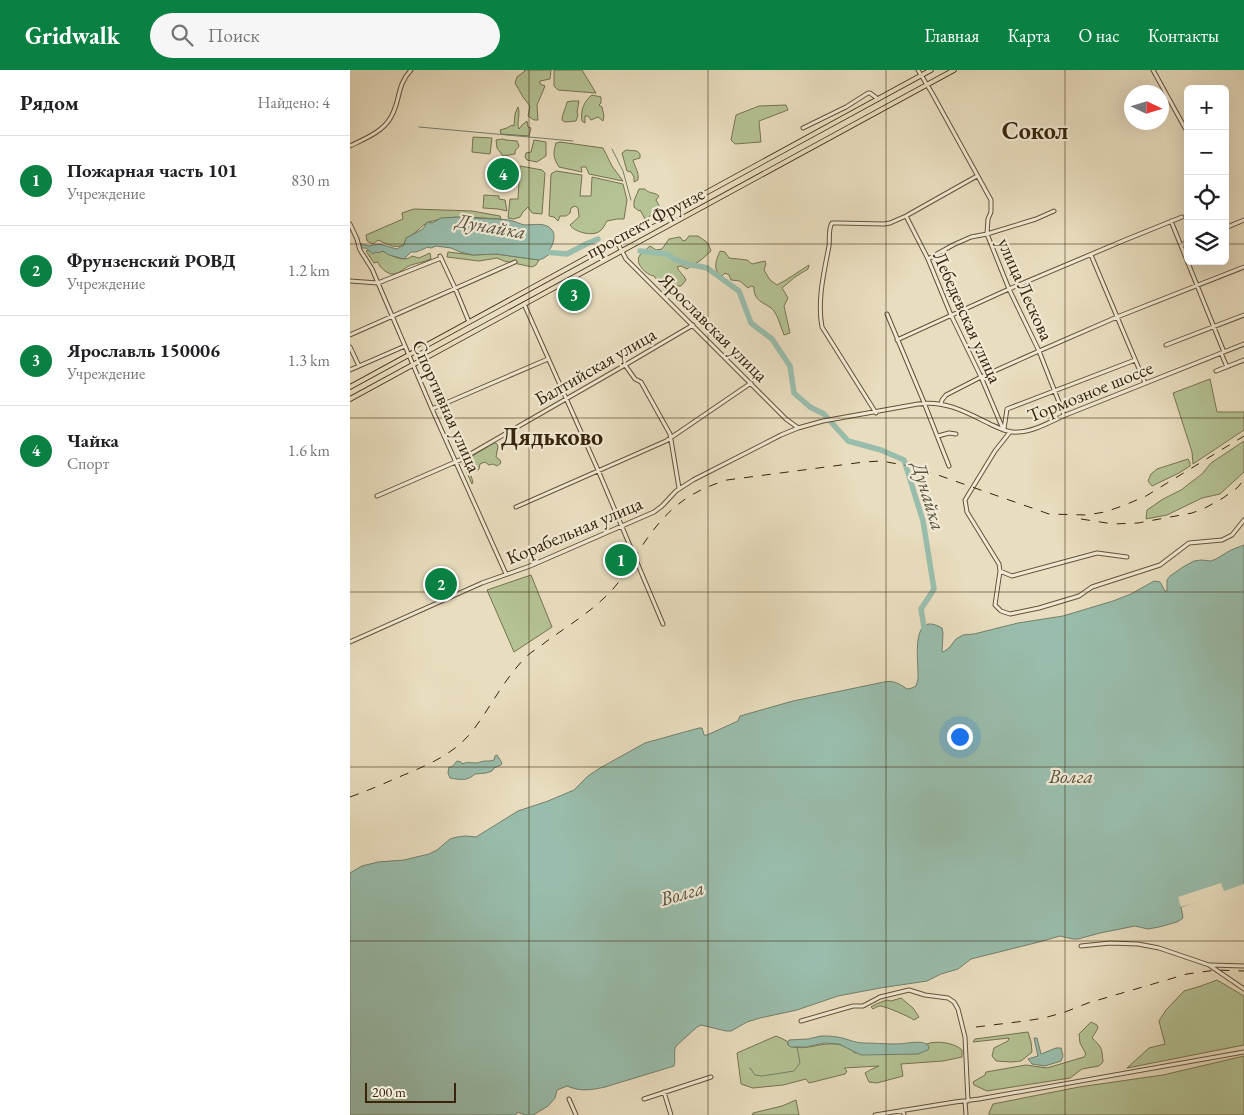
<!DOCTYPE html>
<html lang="ru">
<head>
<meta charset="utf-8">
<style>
	body { margin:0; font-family:"EB Garamond",serif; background:#f6f6f6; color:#202124 }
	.controls { position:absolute; right:15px; top:15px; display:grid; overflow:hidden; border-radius:8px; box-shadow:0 5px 20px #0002 }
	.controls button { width:45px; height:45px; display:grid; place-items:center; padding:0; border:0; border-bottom:1px solid #e0e0e0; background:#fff; color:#202124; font:25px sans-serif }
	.compass { position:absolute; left:774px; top:15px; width:45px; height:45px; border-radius:50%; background:#fff; box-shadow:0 5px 20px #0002; rotate:94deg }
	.scale { position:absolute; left:15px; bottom:12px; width:91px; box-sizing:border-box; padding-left:5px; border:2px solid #37240b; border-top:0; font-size:14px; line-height:18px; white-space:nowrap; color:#37240b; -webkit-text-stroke:4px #f1e9d5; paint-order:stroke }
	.you { position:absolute; left:609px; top:666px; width:18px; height:18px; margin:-12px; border:4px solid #fff; border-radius:50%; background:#1a73e8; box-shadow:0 0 0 8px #1a73e833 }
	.badge { display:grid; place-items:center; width:32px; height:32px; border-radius:50%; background:#0b8043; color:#fff; font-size:16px; font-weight:700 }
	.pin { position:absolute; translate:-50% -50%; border:2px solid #fff; box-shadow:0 1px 5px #0006 }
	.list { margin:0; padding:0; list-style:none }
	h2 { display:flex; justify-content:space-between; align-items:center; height:65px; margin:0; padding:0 20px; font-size:21px }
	h2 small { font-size:16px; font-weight:400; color:#757577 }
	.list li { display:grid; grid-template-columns:32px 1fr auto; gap:15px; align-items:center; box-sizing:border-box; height:90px; padding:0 20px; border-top:1px solid #e0e0e0 }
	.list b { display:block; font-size:19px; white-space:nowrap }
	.list p { margin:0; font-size:16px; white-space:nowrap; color:#757577 }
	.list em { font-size:16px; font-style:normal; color:#757577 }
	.icon { flex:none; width:28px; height:28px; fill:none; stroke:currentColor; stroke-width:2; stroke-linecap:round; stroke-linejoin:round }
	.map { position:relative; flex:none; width:894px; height:1045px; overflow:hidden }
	header { display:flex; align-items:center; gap:30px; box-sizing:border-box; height:70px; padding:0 25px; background:#0b8043; color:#fff }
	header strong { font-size:24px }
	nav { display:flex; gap:28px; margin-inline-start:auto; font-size:18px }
	.search { width:350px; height:45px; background:#f6f6f6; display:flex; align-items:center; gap:12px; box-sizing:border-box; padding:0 18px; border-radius:28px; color:#757577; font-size:19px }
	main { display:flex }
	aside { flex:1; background:#fff }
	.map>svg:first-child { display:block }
</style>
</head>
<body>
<header>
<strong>Gridwalk</strong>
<div class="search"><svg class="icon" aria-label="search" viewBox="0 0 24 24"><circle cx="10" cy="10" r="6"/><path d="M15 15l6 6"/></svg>Поиск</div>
<nav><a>Главная</a><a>Карта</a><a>О нас</a><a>Контакты</a></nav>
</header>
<main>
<aside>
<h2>Рядом<small>Найдено: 4</small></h2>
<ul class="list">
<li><span class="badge">1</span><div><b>Пожарная часть 101</b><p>Учреждение</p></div><em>830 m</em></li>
<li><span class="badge">2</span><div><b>Фрунзенский РОВД</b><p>Учреждение</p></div><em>1.2 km</em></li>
<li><span class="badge">3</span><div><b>Ярославль 150006</b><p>Учреждение</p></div><em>1.3 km</em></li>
<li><span class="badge">4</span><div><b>Чайка</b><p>Спорт</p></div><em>1.6 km</em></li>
</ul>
</aside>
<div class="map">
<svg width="894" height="1045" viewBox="0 0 894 1045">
	<rect width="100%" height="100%" fill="#e9ddbf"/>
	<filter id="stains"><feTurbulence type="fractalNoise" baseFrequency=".004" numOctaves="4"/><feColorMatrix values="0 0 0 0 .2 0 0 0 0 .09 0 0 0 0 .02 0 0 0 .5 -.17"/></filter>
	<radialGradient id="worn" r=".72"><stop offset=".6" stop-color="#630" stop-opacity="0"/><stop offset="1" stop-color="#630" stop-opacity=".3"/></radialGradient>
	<path fill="#b4c294" stroke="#767350" d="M174,0H201L200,9L190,11V14L195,16L187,35L188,50H184L178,46L180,36L173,27L165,13L167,7L175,1Z
		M204,0H232L246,23L208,20L204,16Z
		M242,25L251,27V33L249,35L252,37L254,46L253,51L248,47L241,50L238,46H235V53L232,51C230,41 234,31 242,25Z
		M222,31H229L227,42L228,45L226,51L215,52L212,50C212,43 216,39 217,32Z
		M436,35L438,40L409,51L411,72L385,74L381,70L386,45L409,36Z
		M168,37C171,44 166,53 169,59L172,55L177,51L178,57L181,58L179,66L151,64L150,60L157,58L162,55L164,56L165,44Z
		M123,67L142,68L140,84L122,82Z
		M153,69L156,70L167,71L169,76L165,81V84L153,86L147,78L146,70Z
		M184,70L196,72V86L187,92L177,90L175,87L176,83L181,82Z
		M210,72L253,78L262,96L273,111L239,104L236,97H231L232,102L209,97C203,88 203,83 206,73Z
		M276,80L287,81L290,84V88L283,90C285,98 289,101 288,110L284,112V107L281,102L277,101L272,83Z
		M170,96L192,100L195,103L192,144L182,143L178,137L173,142L170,147L164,149L158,148L160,129H168Z
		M206,101L232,105L230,126H241L242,107L273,114L277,130L274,149H267L257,151C255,154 253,159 250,161C243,167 224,162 220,155L229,147L228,138L225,136L221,138L220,143L216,146H210L208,151L204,147L199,146L201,104Z
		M289,119H295C299,124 305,122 309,126L306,130L311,139L295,149L290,140L289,141L284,137V131Z
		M134,125L149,126V129L155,130L157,141L148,139L133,138Z
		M64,139L122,141L150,146L151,149C127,148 102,144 79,152C71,155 65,165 56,168L54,175C44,179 37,174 28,170L23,174L17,171L16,165L53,149L52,143Z
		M339,166H348L358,173L361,181L351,190L337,199L331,196L327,197C329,202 334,205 336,210L331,216H325L320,221L314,220L304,206C296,205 284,193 290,185C292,182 297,179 300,176L306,180L312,179L319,169L330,167L333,171L336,170Z
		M18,180L27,182L33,181C42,186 54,193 62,186L69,188L80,183L81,189C74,192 67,193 61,195C51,199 46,209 35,201C31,198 30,197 28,192L24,193L16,181Z
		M370,181L375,182L379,188L397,190L402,194L415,191L416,194L414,200L420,210L427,215L436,210L459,195L458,199L445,207L432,218L438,228L434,236L440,263L434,265C431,258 429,248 424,241C418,233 403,233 404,217L401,216L398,218L390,211L381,210L379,205L375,203L372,206C362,201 366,190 370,181Z
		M98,182L123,185L146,184L189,190L186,195L182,197L154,191L147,188L129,191L97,187Z
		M860,309L867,342H894V360L843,394L842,382L823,323Z
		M894,371V402L870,424L852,428L817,445L796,449L797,440L813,429L831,420L840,413L852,404L861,393Z
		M144,373H146L148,376L146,387L150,390L151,393L147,396L143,394L139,395L135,392L130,394L129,399L126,401L122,400L121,406L123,412L122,414L112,392Z
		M838,389L840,393V396L829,403L802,416L798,411L801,404L807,399Z
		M181,505L202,557L164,582L137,520Z
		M867,910L894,926V975L777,998L799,978L815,974L809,951L816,940L834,921L851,916Z
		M551,928L563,938L569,947L564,950C560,947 535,936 530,936C528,936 525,938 523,939L521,937L526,934L537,930L541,931Z
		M741,952L747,955L748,958L742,968C752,977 752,979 753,992L749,996L732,999L720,1008L637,1021L624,1015L623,1012L635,1005L636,1002L676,995L697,998L734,987L736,984L730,973L729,964Z
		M678,962L681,972L682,982L671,991L661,992L646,991L642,986L644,978L658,971L659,968L623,972L625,969Z
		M426,966L433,969L438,972V975C454,983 473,970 491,975C496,976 500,979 505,983L579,977L577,974C586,970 605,973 612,980V987L593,991L551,994L553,1006L527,1013L519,1012L515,1003L520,1000L529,996L494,998L497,1001L495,1004L459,1013L456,1009L433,1015L403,1018L391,1014L387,983Z
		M894,986V1045H639V1043L643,1034L729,1017L813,1005Z
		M446,1030L449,1045H402L403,1043L432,1036Z"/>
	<path fill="#99bdac" stroke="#72806c" d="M109,147C126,149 142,148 159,150C165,151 169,154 175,155C183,155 195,152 201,159C207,164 203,176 199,180L201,183L194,188L189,190L146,184L123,185L110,182L101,178L86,176L81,178L77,177L76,178L66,182H61L54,189L39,185L33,181L28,183L26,182L23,184L16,178H12L11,174H13L14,175L19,176L29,174L47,179L54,175L56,168L73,159L77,152L82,153L91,148Z
		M894,475V815L831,837L833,848L827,852L809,857L798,859L785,856L750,863L728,869H723L710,866L689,872L621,889L608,899L591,904L577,911L530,918L488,926L447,940L410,948L397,952L381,961H376L351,955L347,957L326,976C323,982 326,989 324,996L255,1017C241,1020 231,1022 217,1016L207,1020L205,1028L198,1036L183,1045H175L168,1042L165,1045H0V803L12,796L28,792L54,790L79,784L87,780L100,769L107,767L116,766L126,767L168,741L198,731L224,720L238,706L250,698L295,673L349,658H352L354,665H357L388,651L390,646L443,631L529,613C542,610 545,611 557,619L562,618L566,616L568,609C569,593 559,539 592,558L593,563L592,582H593L599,578L606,569L613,565L624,564L668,553L713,546L763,531L781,524L804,511L810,512L815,521H817V510L820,506L833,497L844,491L851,490L861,491L866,489L881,480Z
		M147,685L152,693L151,695L144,698L142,701L136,703L125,704C118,711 110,710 100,708L98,703L99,697H102L107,691L111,692L112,694C120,691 119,693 126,693C129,693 132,691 135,691C138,691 141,691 144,690L145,686Z
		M471,966C476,966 481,966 487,967C496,968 504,973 514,973C524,973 535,974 546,974C556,974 568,970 577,974L579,977L578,980L568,984L511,985L489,974L474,973L456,977H441L438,975V972L439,970L458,969Z
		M684,968H687L691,984L706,978H711L713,986L711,991L695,996L682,994L678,989L688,986Z"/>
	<path fill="#e9ddbf" d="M871,813L874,821L894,814V816L869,826L831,837L828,827Z"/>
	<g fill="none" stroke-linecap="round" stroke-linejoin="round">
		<path stroke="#72806c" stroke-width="1" d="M69,57L223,71
			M262,79L273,101L281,130
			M400,998L405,1005L412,1006L444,1001L450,993L447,977"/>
		<path stroke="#99bdac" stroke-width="5.5" d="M290,181L317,184L324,189L340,195L348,196L357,198L389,221L401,253L422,269L440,296L444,323L460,337L474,344L498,371L531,380L554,390L573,451L584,519L571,539L575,563
			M194,182L217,184L236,174L248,169"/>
		<defs>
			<path id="minor" d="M568,0L582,23L641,130V142L638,149L637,164L659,219L689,281L714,345
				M803,0L835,58
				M453,58L496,37L518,23H520L528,29
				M0,76C14,69 33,62 41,47C51,30 46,16 61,0
				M556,146L578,189L601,245L631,307L653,359
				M821,151L874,282
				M0,154L7,169L10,180L22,199L82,339L156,504
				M875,158L894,150
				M267,172L276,189L436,349L447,357
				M831,175L838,172
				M741,185L795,313
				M90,186L105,218L119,252
				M578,189L603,175L621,167L637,164L686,149L704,141
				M0,211L28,213L91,188
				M174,234L248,400L313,554
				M537,244L573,330L599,396
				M0,265L165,192
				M547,270L659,219L775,170L832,147
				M816,275L894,245
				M0,277L9,296
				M871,283L877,297
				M275,295L285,309L291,312L320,364L329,418
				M0,300L55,276
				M866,301L894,290
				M591,334L592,330L596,325L631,307L689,281L767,247L894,197
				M82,339L198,289
				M526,343L472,257C467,231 474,202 479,176C480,168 478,159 482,153H488L534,154L540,153L556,146L627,106
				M654,359L657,339L785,290
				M660,362L645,381L615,430L617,442L649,494L650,501L645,535L651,541L660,544L689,538L729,526L742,517L810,495L839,473L872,470L882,465L894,450
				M588,366L599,363L606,364
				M27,426L110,390L275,295L343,255
				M166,437L316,371L401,313
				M650,501L662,506L747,483L777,487
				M0,572L132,513L180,496L304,442L312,436L326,421L343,410L431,365L448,358L473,351L568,334C595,330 616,342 640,354C649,358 658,363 668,362C684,362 703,350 718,344C777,321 835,297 894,274
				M731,876L760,873L788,874L809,878L859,895L894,919
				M860,895L894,896
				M451,951L503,936H513L530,927L559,920L575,925L598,928L604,932L608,939L615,967L618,1031
				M314,1022L321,1045
				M219,1029L226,1045
				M294,1029L361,1007
				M615,1031L616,1045
				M553,1040L554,1045
				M525,1045L605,1032L629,1029L894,982"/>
			<path id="major" d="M0,317L581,0
				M0,329L604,0"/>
		</defs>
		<use href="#minor" stroke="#645238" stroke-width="5"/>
		<use href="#major" stroke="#37240b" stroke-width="5.5"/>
		<use href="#minor" stroke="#f1e9d5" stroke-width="3"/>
		<use href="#major" stroke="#e9ddbf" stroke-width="4"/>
		<path stroke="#37240b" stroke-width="1" stroke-dasharray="9 9" stroke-linecap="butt" d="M731,449L763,454L788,453L842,443L855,438L873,428L887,418L894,410
			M0,727C17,721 33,714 49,707C75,696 101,686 120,664C140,639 153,610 176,587C182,581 190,577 197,571C219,555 244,540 263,519C272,509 279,496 286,485C312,445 331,424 377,410L514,392L531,391L565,397L699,444L736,445L755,442L775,435L796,426L894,366
			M626,957L675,951L694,948L715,942L738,933L837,904L866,900L894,901"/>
	</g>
	<path fill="none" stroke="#37240b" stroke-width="1" stroke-opacity="0.55" d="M179,0V1045M358,0V1045M536,0V1045M715,0V1045M0,174H838M875,174H894M0,348H894M0,522H894M0,697H894M0,871H894"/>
	<g text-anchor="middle" stroke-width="4.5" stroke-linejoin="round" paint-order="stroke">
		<g font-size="19" fill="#37240b" stroke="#f1e9d5">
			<text transform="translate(295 152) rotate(-28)" y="7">проспект Фрунзе</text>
			<text transform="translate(676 219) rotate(66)" y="7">улица Лескова</text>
			<text transform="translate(618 247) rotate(66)" y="7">Лебедевская улица</text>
			<text transform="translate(364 257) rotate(45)" y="7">Ярославская улица</text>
			<text transform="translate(245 296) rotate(-30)" y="7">Балтийская улица</text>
			<text transform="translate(740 321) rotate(-22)" y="7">Тормозное шоссе</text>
			<text transform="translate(97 336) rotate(66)" y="7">Спортивная улица</text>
			<text transform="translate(224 460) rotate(-23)" y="7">Корабельная улица</text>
		</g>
		<g font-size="20" font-style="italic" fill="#54523b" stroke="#f1e9d5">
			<text transform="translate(141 156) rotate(10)" y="7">Дунайка</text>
			<text transform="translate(579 426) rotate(73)" y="7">Дунайка</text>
			<text x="721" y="713">Волга</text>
			<text transform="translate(332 823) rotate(-16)" y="7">Волга</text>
		</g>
		<g font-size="24" font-weight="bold" fill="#37240b" stroke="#f1e9d5">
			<text x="685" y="69">Сокол</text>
			<text x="202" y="375">Дядьково</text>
		</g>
	</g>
	<rect width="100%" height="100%" filter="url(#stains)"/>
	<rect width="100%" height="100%" fill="url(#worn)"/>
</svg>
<div class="controls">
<button>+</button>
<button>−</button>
<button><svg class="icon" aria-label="locate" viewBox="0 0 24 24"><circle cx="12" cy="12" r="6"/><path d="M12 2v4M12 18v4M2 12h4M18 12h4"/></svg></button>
<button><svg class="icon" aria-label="layers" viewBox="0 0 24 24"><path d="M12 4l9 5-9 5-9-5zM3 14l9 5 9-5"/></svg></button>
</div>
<svg class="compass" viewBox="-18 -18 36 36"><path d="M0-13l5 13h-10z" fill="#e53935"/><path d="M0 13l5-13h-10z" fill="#757577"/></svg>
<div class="scale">200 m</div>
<div class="you"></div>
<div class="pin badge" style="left:271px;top:490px">1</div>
<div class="pin badge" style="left:91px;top:514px">2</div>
<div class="pin badge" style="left:224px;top:225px">3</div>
<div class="pin badge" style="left:153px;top:104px">4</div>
</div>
</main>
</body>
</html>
